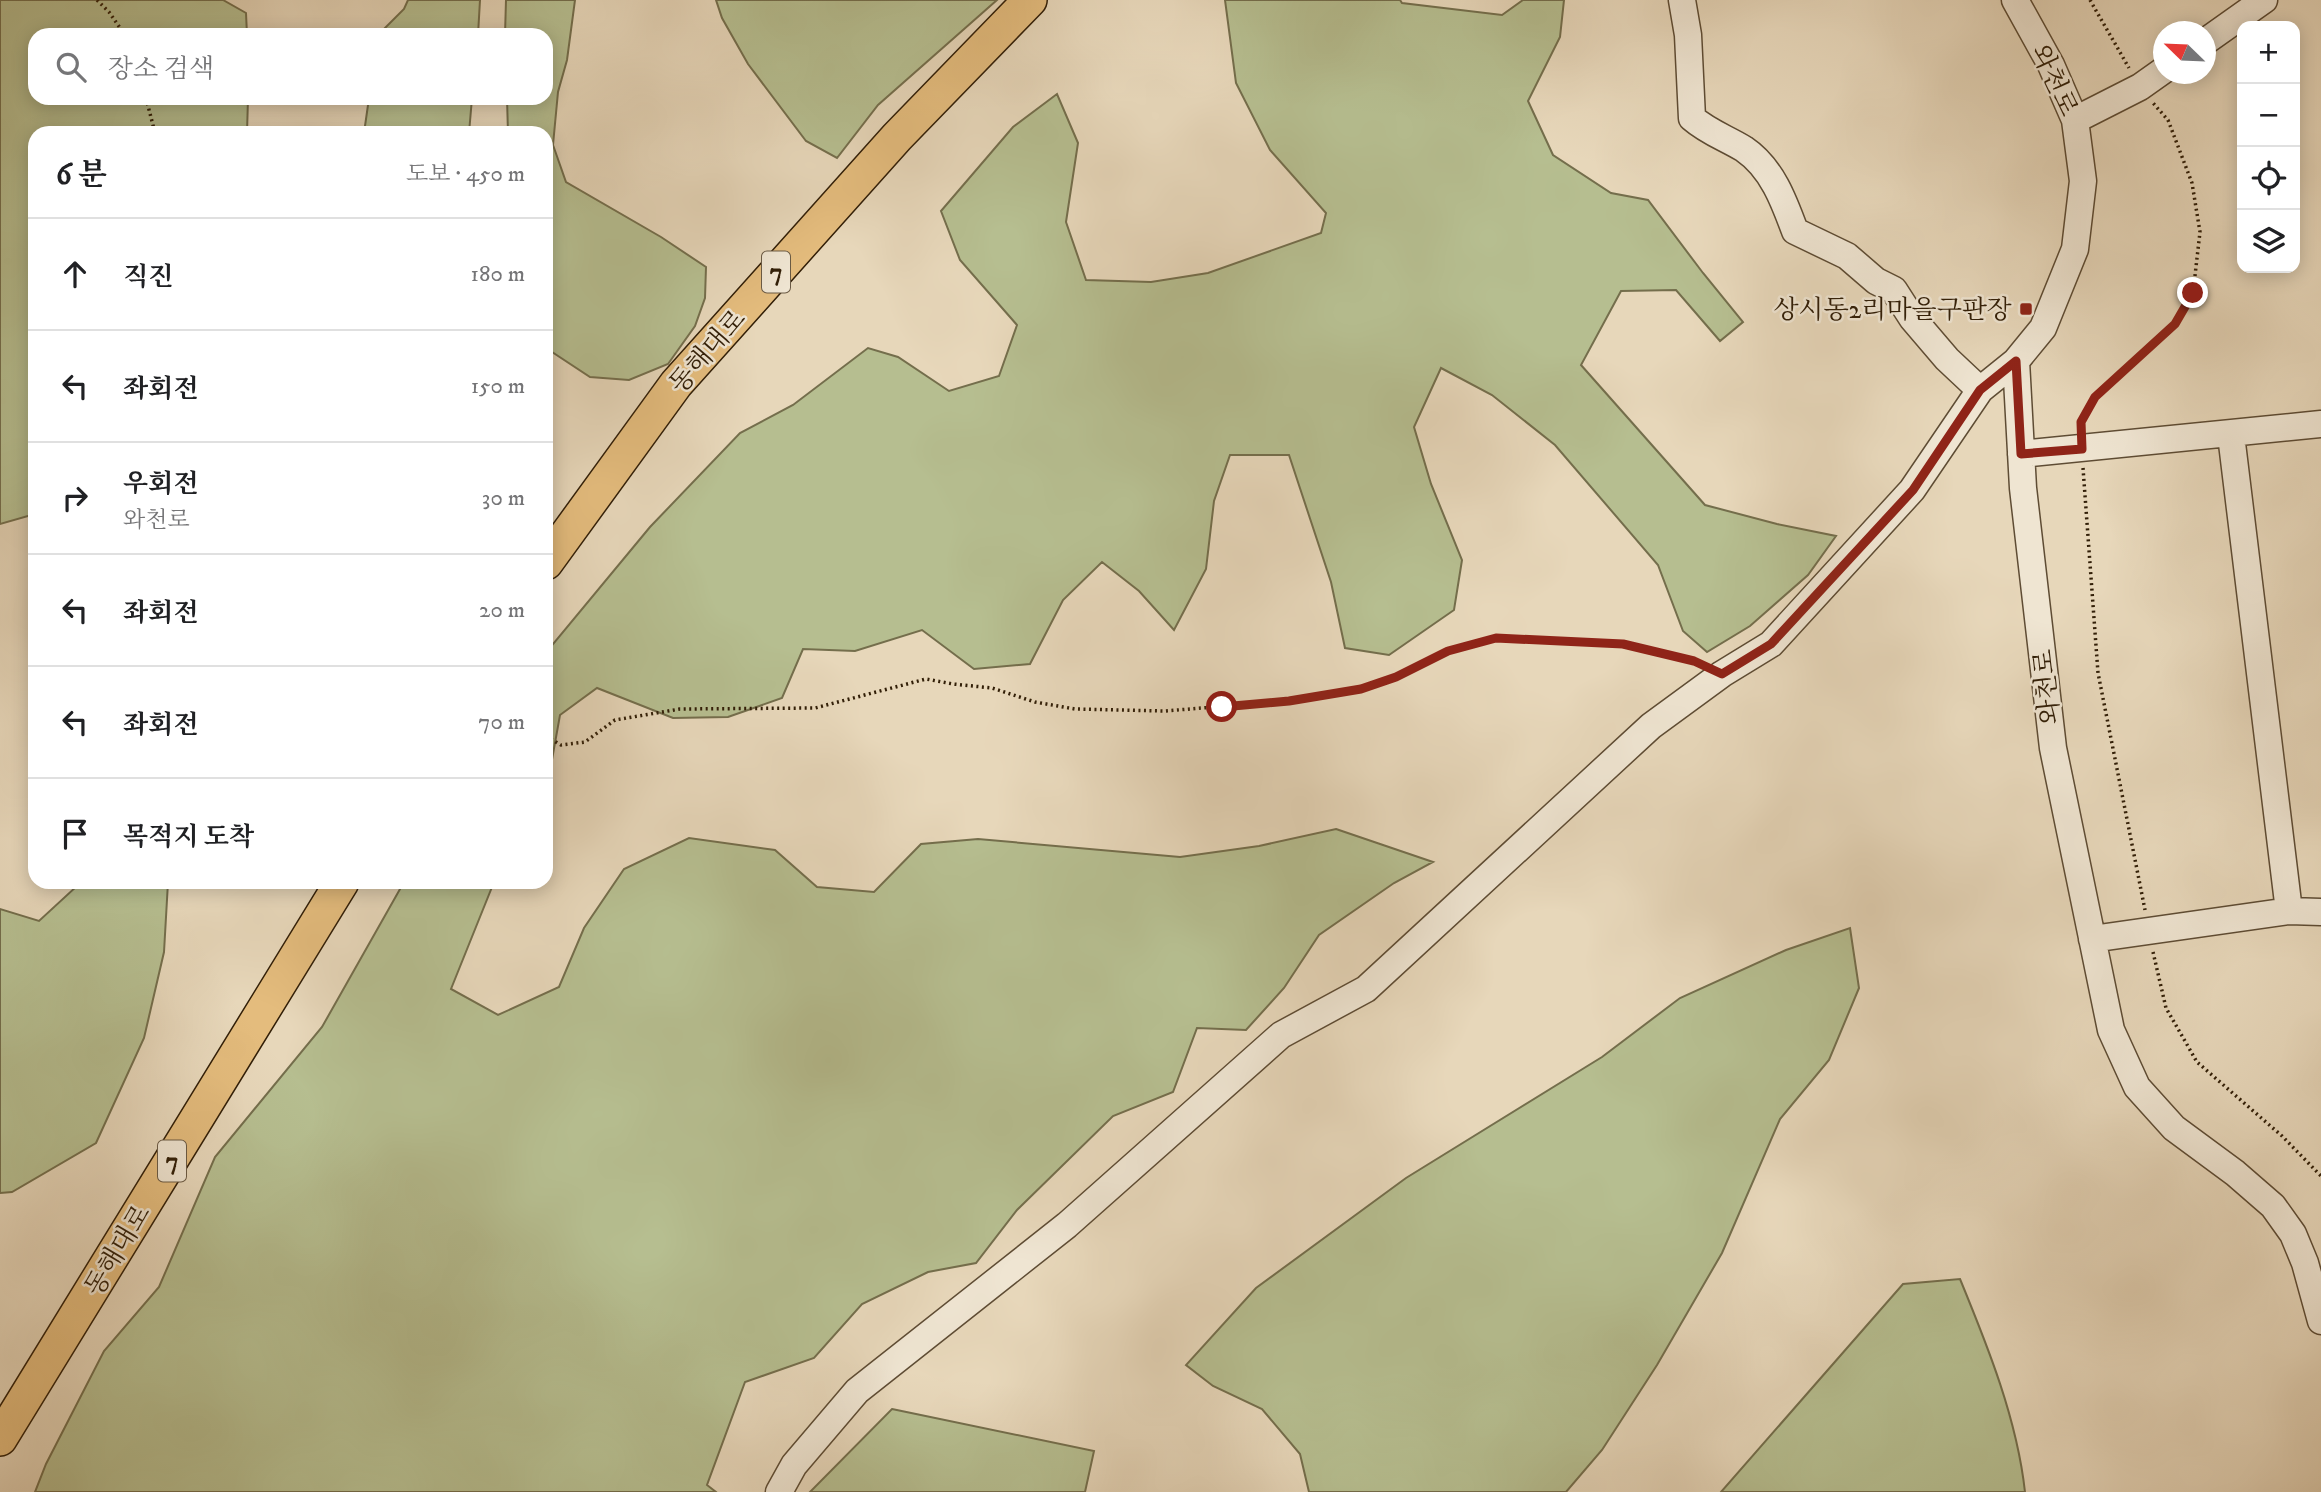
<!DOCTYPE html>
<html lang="ko">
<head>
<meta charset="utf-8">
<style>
	body { margin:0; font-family:"IM FELL DW Pica","Noto Serif KR",serif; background:#f2f2f2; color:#202124 }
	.controls { position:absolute; right:21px; top:21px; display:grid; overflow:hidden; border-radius:14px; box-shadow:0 4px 18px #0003 }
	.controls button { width:63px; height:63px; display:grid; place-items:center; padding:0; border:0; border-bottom:2px solid #e0e0e0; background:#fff; color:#202124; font:35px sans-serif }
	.compass { position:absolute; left:2153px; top:21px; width:63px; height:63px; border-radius:50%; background:#fff; box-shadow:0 4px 18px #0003; rotate:293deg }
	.stop { position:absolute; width:21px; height:21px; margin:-16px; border:5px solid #8f2418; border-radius:50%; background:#fff }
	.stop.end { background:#8f2418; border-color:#fff; box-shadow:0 2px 7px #0008 }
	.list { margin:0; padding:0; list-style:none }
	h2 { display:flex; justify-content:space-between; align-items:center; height:91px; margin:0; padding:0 28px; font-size:30px }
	h2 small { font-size:23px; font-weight:400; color:#757577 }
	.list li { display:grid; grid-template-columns:46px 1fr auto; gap:21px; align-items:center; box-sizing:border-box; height:112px; padding:0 28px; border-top:2px solid #e0e0e0 }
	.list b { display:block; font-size:26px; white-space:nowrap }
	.list p { margin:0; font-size:23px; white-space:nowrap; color:#757577 }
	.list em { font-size:23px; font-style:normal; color:#757577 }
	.icon { flex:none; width:38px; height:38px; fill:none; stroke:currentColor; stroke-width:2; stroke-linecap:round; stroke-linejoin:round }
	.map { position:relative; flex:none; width:2321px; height:1492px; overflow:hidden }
	.search { position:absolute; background:#fff; box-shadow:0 4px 18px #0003; left:28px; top:28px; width:525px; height:77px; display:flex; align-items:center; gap:18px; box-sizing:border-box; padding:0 24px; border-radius:21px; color:#757577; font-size:26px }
	.panel { position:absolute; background:#fff; box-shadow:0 4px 18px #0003; left:28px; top:126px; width:525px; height:763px; border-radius:21px }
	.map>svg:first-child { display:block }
</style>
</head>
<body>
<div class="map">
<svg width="2321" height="1492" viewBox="0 0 2321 1492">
	<rect width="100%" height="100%" fill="#e7d7ba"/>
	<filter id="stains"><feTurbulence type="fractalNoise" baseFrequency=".00286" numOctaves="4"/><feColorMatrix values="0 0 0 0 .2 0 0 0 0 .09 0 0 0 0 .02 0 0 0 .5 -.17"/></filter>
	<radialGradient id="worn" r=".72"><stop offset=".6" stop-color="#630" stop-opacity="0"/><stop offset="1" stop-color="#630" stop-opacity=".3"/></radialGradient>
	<path fill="#b6be90" stroke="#746e4c" stroke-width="2" d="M0,0H223L246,13L247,35H35V98H248L247,133H35V514L0,524Z
		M408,0H480L478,35H378L404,9Z
		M506,0H575L567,60L558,92L553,145L566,182L661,237L706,267L705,298L695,326L668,364L629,380L590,377L546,348V133H508L507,98H546V35H505Z
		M716,0H997L878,105L837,158L806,141L748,64L722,18Z
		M1225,0H1400L1402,3L1502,15L1523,0H1564L1560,37L1528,101L1553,155L1611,193L1648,200L1703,273L1743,322L1720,341L1676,290L1621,291L1581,365L1705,505L1777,524L1836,536L1808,575L1750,626L1707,652L1683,631L1658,565L1555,445L1492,395L1441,368L1414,427L1431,484L1462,560L1454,610L1389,655L1345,648L1331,582L1289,455H1230L1214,501L1206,569L1174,630L1139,591L1102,562L1063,600L1030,664L974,669L922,630L855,651L803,649L782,698L728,717L673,718L597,688L560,715L546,793V654L553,644L650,527L740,433L793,405L868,348L898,357L949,391L999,376L1017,325L960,260L941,211L1013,127L1057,94L1078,143L1066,222L1086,280L1151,282L1208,273L1321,233L1326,213L1270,150L1236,83Z
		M369,98H472L469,133H364Z
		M1336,829L1433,862L1394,883L1319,935L1284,988L1246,1030L1197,1028L1173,1092L1113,1116L1017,1210L976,1263L928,1272L862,1304L814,1358L745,1382L707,1485L716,1492H35L46,1464L104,1351L159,1287L215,1157L322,1027L404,882H494L451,989L498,1015L559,987L584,928L624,869L689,838L775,850L817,887L874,892L921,844L978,839L1180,857L1259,846Z
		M76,882H168L164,952L144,1038L96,1143L12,1192L0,1193V909L39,921L77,886Z
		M1850,928L1859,988L1829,1060L1780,1119L1722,1253L1657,1365L1602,1450L1566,1492H1309L1300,1454L1262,1409L1213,1386L1186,1365L1256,1288L1406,1178L1602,1057L1680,998L1786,950Z
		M1960,1279C1988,1347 2017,1419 2025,1492H1721L1903,1284Z
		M892,1409L1094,1451L1085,1492H810Z"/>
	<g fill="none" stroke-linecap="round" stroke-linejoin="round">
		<defs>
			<path id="minor" d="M1682,0L1688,35L1692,118C1708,132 1726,138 1744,149C1772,168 1784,201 1795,231L1847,256L1876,281L1894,290L1912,318L1947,359L1980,390
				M2015,0L2051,65L2075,120L2083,181L2075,249L2043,328L2016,361L2023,488L2053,748L2111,1030L2137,1087L2174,1128L2235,1173L2273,1206L2293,1234L2305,1263L2321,1321
				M2206,41L2264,0
				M2075,120L2140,87L2164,70
				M2231,435L2289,911
				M2021,454L2321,424
				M2092,939L2289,911L2321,912
				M779,1492L794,1465L857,1391L1067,1225L1281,1035L1366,989L1651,726L1722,674L1771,644L1912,490L1980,390L2016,361"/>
			<path id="major" d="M546,563L676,384L897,137L1030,0
				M0,1439L342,882"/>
		</defs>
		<use href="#minor" stroke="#5e4c34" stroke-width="29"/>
		<use href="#major" stroke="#311e07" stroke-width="36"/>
		<path stroke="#311e07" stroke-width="3.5" stroke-dasharray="2 3.5" stroke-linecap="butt" d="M97,0L109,12L125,35
			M2090,0L2129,68
			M146,98L155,133
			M2081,425L2095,397L2175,324L2193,293L2200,232L2192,183L2168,120L2153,103
			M2083,468L2098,673L2145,910
			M546,736L561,745L585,742L615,720L680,709L815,708L926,679L953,684L992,688L1035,702L1075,709L1165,711L1288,701L1361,689L1396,677L1448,651L1496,638L1623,644L1698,663
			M2153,952L2166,1008L2197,1062L2282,1136L2321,1176"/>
		<use href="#minor" stroke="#efe5d2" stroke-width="26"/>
		<use href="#major" stroke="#e4bc7d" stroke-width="33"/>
	</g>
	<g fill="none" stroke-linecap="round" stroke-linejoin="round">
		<path stroke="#8f2418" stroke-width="9" d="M1222,707L1289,701L1361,689L1396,677L1448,651L1496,638L1623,644L1694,661L1722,674L1771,644L1913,490L1980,390L2016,361L2021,454L2082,449L2081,422L2095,397L2175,324L2193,293"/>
	</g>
	<rect fill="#8f2418" stroke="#efe5d2" stroke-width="2.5" x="2019" y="302" width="14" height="14" rx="3.5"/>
	<g text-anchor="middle" stroke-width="5" stroke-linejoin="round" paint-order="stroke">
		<g fill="#efe5d2" stroke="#6a5a44" stroke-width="2">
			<rect x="762" y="251.5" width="28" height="41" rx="5"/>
			<rect x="158" y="1140.5" width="28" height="41" rx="5"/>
		</g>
		<g font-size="24" font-weight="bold" fill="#311e07">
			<text x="776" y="280">7</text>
			<text x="172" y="1169">7</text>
		</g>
		<g font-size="26" fill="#311e07" stroke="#efe5d2">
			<text transform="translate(2055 80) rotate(65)" y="9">와천로</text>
			<text transform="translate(707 351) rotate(-49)" y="9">동해대로</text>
			<text transform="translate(2046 687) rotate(-96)" y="9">와천로</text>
			<text transform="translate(117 1250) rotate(-59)" y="9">동해대로</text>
		</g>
		<g font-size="26" fill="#311e07" stroke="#efe5d2" text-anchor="end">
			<text x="2012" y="318">상시동2리마을구판장</text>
		</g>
	</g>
	<rect width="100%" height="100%" filter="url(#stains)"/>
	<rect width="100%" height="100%" fill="url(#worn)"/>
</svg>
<div class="controls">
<button>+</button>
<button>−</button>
<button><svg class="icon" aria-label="locate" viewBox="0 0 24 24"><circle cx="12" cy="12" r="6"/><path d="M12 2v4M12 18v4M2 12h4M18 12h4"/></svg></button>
<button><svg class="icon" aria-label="layers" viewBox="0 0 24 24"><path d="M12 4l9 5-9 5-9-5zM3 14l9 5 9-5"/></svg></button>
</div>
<svg class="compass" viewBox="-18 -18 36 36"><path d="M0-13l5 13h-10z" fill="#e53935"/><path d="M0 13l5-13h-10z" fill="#757577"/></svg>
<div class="stop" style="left:1222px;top:707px"></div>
<div class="stop end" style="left:2193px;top:293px"></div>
<div class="search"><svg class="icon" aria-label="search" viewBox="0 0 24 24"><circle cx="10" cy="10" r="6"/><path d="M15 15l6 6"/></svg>장소 검색</div>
<section class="panel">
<h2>6 분<small>도보 · 450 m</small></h2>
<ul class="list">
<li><svg class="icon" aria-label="ahead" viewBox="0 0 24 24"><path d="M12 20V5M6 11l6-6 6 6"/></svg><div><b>직진</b></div><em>180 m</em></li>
<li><svg class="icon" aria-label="left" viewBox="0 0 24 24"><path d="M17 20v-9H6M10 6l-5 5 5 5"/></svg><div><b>좌회전</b></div><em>150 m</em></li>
<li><svg class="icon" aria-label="right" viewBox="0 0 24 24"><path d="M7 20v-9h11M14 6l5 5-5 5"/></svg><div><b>우회전</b><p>와천로</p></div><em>30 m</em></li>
<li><svg class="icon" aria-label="left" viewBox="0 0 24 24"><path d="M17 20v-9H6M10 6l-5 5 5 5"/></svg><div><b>좌회전</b></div><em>20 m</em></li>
<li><svg class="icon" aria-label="left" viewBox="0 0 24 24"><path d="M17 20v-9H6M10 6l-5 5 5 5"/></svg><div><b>좌회전</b></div><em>70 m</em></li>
<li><svg class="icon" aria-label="arrive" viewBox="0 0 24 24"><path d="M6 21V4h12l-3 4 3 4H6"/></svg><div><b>목적지 도착</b></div></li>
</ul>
</section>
</div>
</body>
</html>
